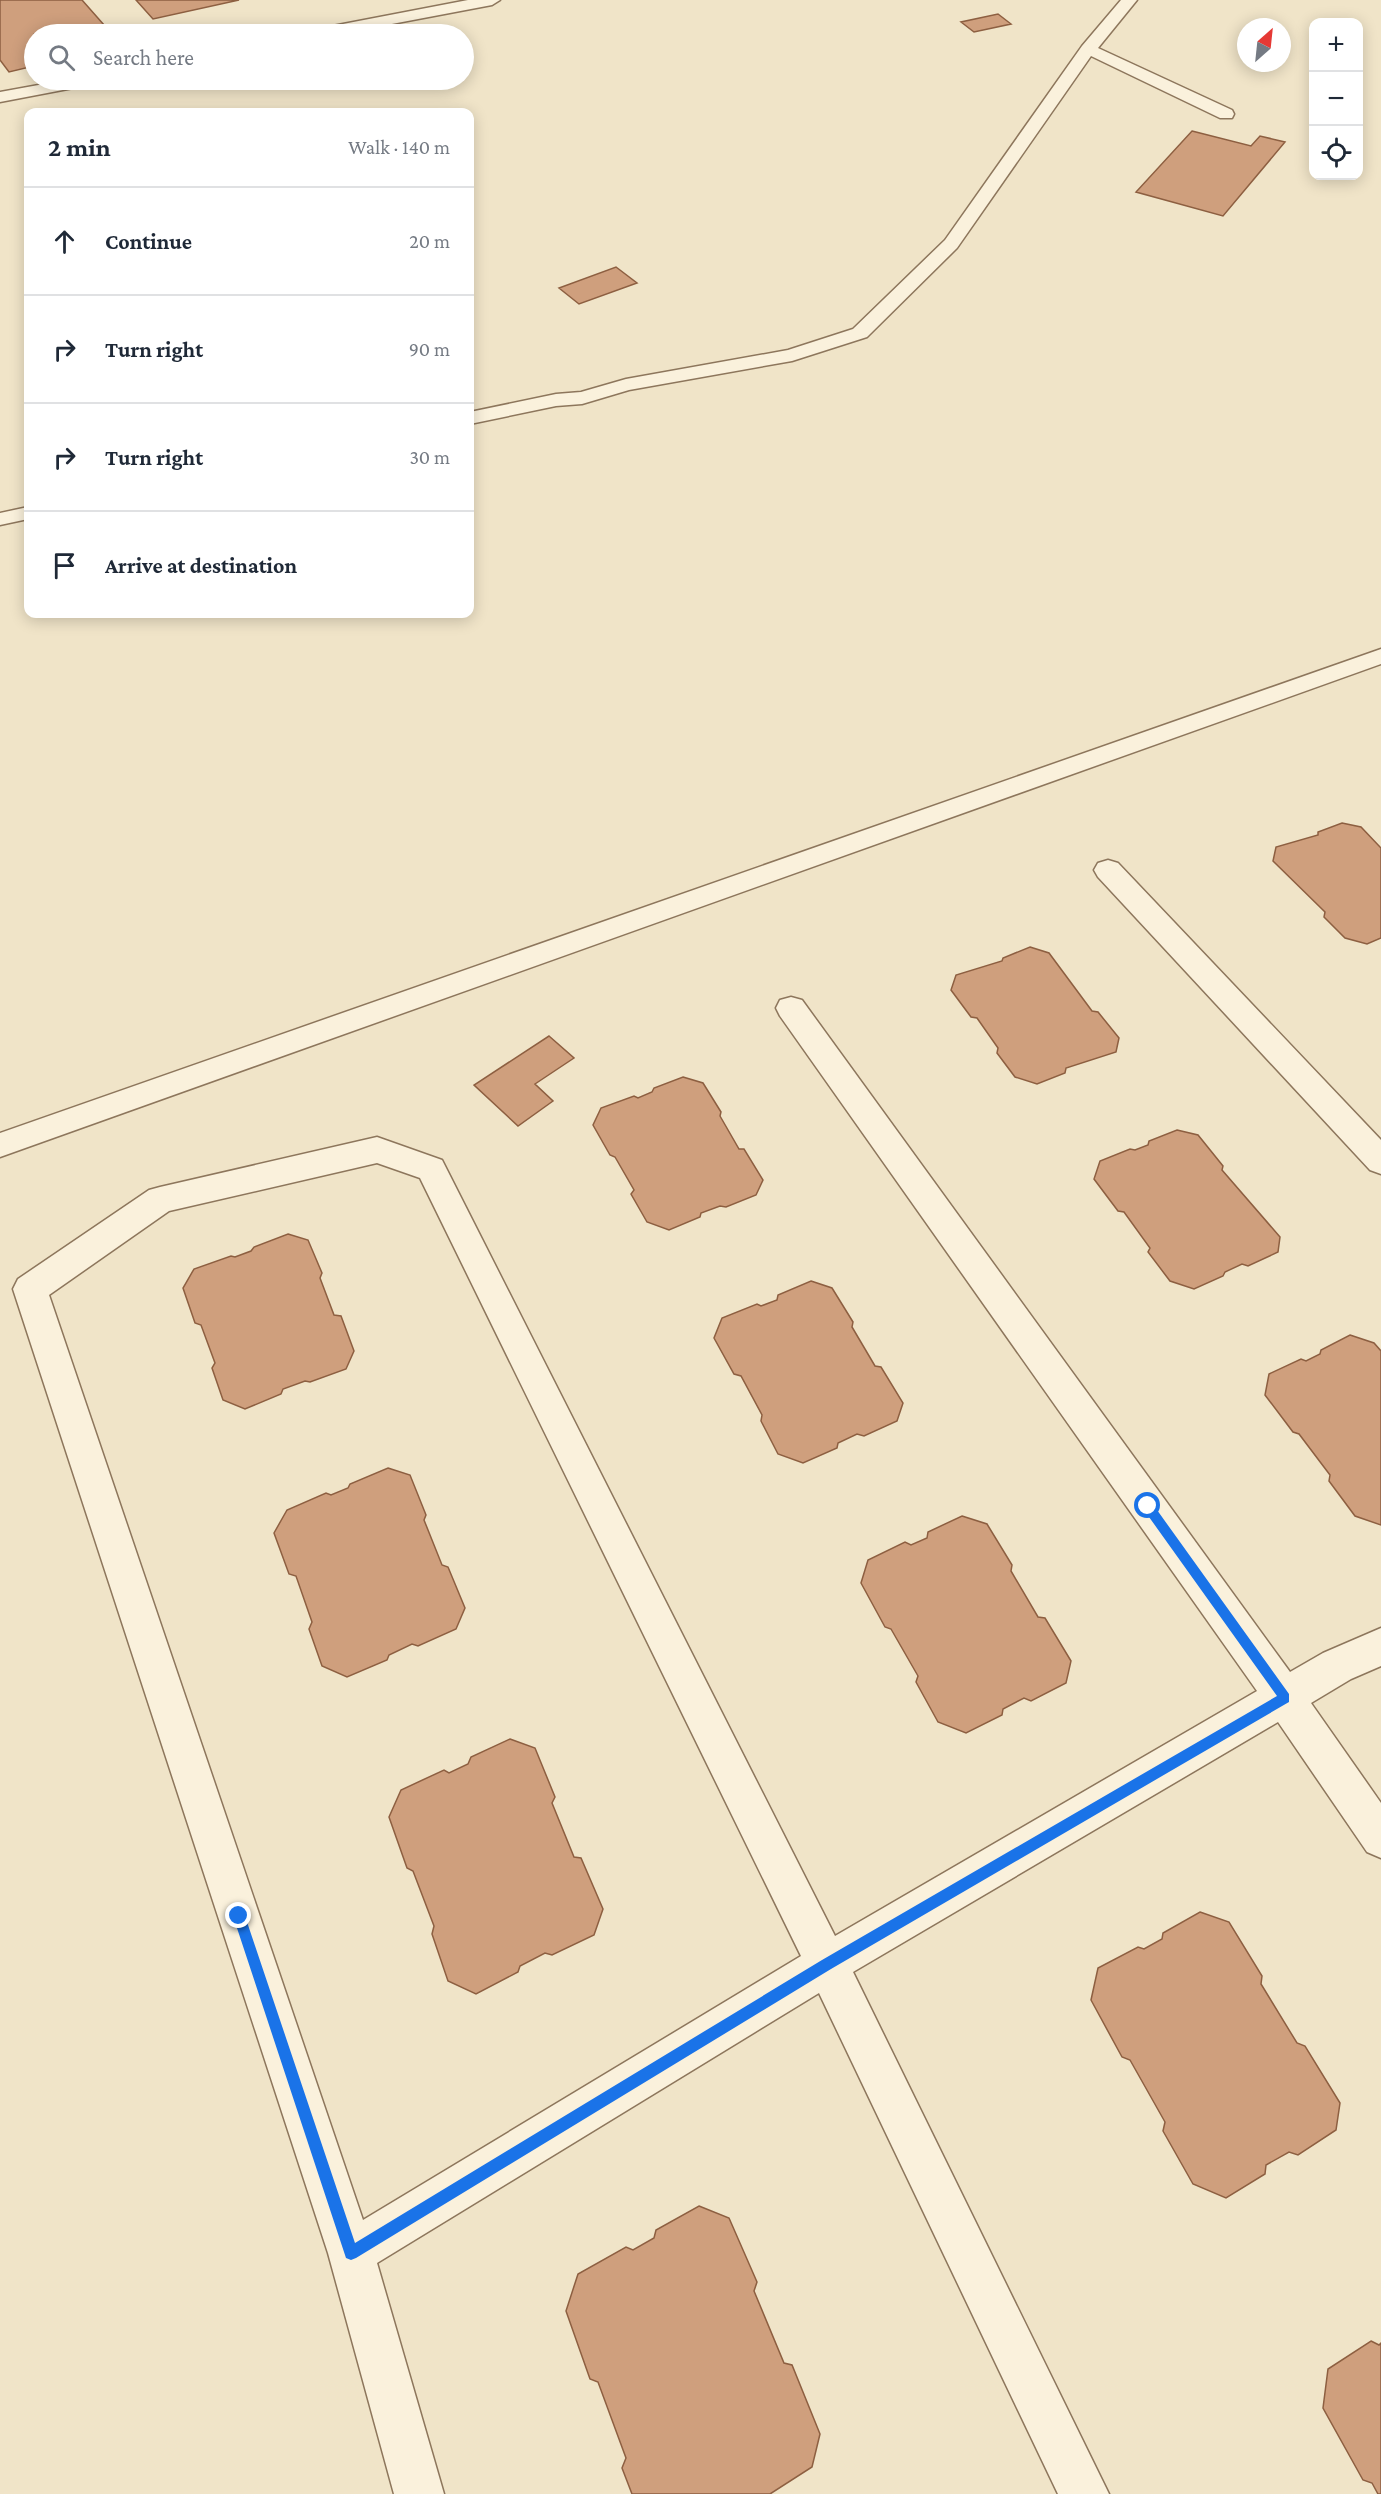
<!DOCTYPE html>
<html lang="en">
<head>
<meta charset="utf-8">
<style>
	body { margin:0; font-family:"Crimson Pro",serif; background:#f2f2f3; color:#1f2937 }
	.controls { position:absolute; right:18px; top:18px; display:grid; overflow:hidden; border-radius:12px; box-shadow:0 3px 15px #0003 }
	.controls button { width:54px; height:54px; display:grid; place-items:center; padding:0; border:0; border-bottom:2px solid #e0e1e3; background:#fff; color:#1f2937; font:30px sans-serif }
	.compass { position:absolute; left:1237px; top:18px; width:54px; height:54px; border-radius:50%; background:#fff; box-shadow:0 3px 15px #0003; rotate:27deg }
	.stop { position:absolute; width:18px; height:18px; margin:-14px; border:4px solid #1a73e8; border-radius:50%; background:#fff }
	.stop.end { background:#1a73e8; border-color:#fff; box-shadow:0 2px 6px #0008 }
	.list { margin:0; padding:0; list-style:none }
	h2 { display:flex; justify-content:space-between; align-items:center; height:78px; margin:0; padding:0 24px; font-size:26px }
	h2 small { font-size:20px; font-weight:400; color:#747a83 }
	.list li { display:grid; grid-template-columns:39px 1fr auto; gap:18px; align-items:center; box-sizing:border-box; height:108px; padding:0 24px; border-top:2px solid #e0e1e3 }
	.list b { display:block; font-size:22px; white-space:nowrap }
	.list em { font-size:20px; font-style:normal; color:#747a83 }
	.icon { flex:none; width:33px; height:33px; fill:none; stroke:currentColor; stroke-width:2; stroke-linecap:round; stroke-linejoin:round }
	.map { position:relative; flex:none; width:1381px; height:2494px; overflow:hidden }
	.search { position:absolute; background:#fff; box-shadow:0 3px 15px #0003; left:24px; top:24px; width:450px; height:66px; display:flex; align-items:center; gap:15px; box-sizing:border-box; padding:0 21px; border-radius:33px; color:#747a83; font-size:22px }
	.panel { position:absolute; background:#fff; box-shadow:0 3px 15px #0003; left:24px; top:108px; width:450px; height:510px; border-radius:12px }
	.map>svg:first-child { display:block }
</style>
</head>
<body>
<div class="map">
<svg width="1381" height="2494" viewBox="0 0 1381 2494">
	<rect width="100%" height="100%" fill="#f0e4c8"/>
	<path fill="#cf9f7d" stroke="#8d5f41" stroke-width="1.5" d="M0,0H82L112,34H34V66L9,72L0,60Z
		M136,0H239L153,19Z
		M998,14L1011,24L974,32L961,22Z
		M1192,131L1251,146L1260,136L1285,142L1223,216L1136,192Z
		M616,267L637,283L579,304L559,288Z
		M1342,823L1361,827L1381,848V938L1367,944L1345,938L1324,917L1325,912L1273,861L1276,847L1318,835V832Z
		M1030,947L1049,953L1092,1011L1098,1012L1119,1038L1116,1052L1066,1068L1065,1073L1037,1084L1015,1077L997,1053L998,1048L977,1018L971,1017L951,990L956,975L1002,961L1003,958Z
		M549,1036L574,1058L535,1084L553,1101L518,1126L474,1085Z
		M683,1077L703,1083L721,1112L720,1116L739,1149H744L763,1180L756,1195L726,1207L720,1206L701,1213L700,1217L669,1230L647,1222L631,1194L634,1190L615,1157L610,1155L593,1125L601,1108L634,1096L638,1098L652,1092L654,1088Z
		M1177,1130L1198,1135L1223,1166L1222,1170L1280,1237L1278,1252L1248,1266L1242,1264L1225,1272L1223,1276L1194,1289L1170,1281L1148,1252L1150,1248L1124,1212L1118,1211L1094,1179L1100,1161L1130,1149L1135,1150L1148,1145L1149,1141Z
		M288,1234L308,1240L322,1273L320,1278L334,1315L341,1316L354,1351L346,1369L310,1382L305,1381L283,1389L281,1394L245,1409L223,1400L212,1368L215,1363L201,1325L195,1323L183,1288L194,1269L231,1256L235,1257L251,1251L254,1247Z
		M811,1281L832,1288L853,1322L852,1327L875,1366L881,1367L903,1403L897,1421L864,1436L857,1434L838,1443L837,1448L803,1463L778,1454L761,1421L762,1415L741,1376L734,1374L714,1338L722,1318L757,1304L761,1306L777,1300L778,1295Z
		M1350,1335L1374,1343L1381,1351V1525L1355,1516L1329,1481L1330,1475L1299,1434L1293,1432L1265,1395L1269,1374L1301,1359L1306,1361L1320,1354L1321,1350Z
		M388,1468L410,1475L426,1515L424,1520L442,1565L448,1567L465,1608L456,1629L418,1646L412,1644L389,1655L387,1660L347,1677L322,1666L309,1629L312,1622L296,1576L289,1574L274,1533L287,1510L326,1493L331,1495L348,1488L350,1484Z
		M962,1516L987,1524L1012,1565L1011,1571L1038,1617L1045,1618L1071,1661L1066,1683L1031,1701L1024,1698L1003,1709L1002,1715L966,1733L938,1722L916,1682L918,1676L891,1629L885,1627L861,1583L868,1560L905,1542L911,1545L927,1538L928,1532Z
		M510,1739L535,1748L555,1797L552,1803L574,1857L581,1858L603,1909L594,1935L552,1955L545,1953L520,1966L518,1972L476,1994L448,1981L432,1934L434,1926L413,1871L407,1868L389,1817L401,1790L444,1770L449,1773L468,1764L471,1757Z
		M1200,1912L1229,1922L1262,1976L1261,1984L1297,2043L1305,2046L1340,2103L1336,2130L1298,2155L1289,2152L1266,2165L1265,2174L1226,2198L1193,2184L1163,2131L1165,2122L1130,2060L1122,2057L1091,2000L1098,1968L1138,1947L1144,1949L1162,1939L1163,1933Z
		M699,2206L729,2218L757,2282L754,2291L784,2363L792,2365L820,2434L812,2467L770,2494H632L622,2468L626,2458L598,2382L590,2379L566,2311L578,2274L626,2247L633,2250L654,2238L656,2230Z
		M1371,2341L1379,2345L1381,2343V2494H1378L1372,2483L1363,2480L1323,2408L1328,2369Z"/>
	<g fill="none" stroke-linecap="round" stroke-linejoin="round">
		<defs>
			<path id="lane" d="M468,0H500L492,5L339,34H309L317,29Z
				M1121,0H1137L1098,48L1232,110L1234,114L1232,118H1220L1091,56L957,248L867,337L792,361L629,390L582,404L556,406L470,424V412L556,394L581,392L626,379L788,350L853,329L945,240L1082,46Z
				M66,80H97L89,85L0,102V92Z
				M28,507V519L0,525V513Z
				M1381,649V664L0,1157V1133Z"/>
			<path id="street" d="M1108,860L1118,863L1381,1140V1174L1370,1170L1098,877L1094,870L1098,863Z
				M791,997L802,1000L1290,1672L1323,1653L1381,1628V1666L1351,1679L1311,1703L1381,1803V1858L1367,1852L1278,1722L853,1972L1109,2494H1058L819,1993L377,2263L444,2494H394L328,2253L13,1289L18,1279L149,1190L160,1187L377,1137L442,1160L835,1936L1257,1691L780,1016L776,1008L780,1000ZM377,1163L420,1178L801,1956L363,2220L49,1295L169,1211Z"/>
		</defs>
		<use href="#lane" stroke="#8d765c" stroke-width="3"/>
		<use href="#street" stroke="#8d765c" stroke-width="3"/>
		<use href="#lane" fill="#faf1dc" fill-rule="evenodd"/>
		<use href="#street" fill="#faf1dc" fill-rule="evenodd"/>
	</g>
	<path fill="#1a73e8" d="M1148,1501L1152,1503L1289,1694V1702L831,1969L356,2258L351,2260L346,2258L233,1916L235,1912L239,1910L243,1912L245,1916L355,2243L822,1960L1277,1696L1144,1510V1503Z"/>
</svg>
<div class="controls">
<button>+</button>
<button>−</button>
<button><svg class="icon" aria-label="locate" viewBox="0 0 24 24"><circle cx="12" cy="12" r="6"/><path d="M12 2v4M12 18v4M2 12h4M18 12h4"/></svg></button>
</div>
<svg class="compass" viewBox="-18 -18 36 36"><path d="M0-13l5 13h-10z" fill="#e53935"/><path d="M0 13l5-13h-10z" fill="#747a83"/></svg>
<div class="stop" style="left:1148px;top:1506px"></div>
<div class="stop end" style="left:239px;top:1916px"></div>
<div class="search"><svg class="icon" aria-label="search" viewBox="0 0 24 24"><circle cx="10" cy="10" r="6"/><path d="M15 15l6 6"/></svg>Search here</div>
<section class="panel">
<h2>2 min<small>Walk · 140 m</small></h2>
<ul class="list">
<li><svg class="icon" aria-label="ahead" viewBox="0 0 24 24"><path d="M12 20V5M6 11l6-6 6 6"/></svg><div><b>Continue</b></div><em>20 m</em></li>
<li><svg class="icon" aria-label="right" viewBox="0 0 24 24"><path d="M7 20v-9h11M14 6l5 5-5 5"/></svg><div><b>Turn right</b></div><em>90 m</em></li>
<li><svg class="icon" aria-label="right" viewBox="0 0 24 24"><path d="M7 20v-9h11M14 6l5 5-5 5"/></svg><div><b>Turn right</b></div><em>30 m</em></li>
<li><svg class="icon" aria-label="arrive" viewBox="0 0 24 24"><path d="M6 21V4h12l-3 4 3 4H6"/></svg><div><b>Arrive at destination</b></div></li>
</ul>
</section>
</div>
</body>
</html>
